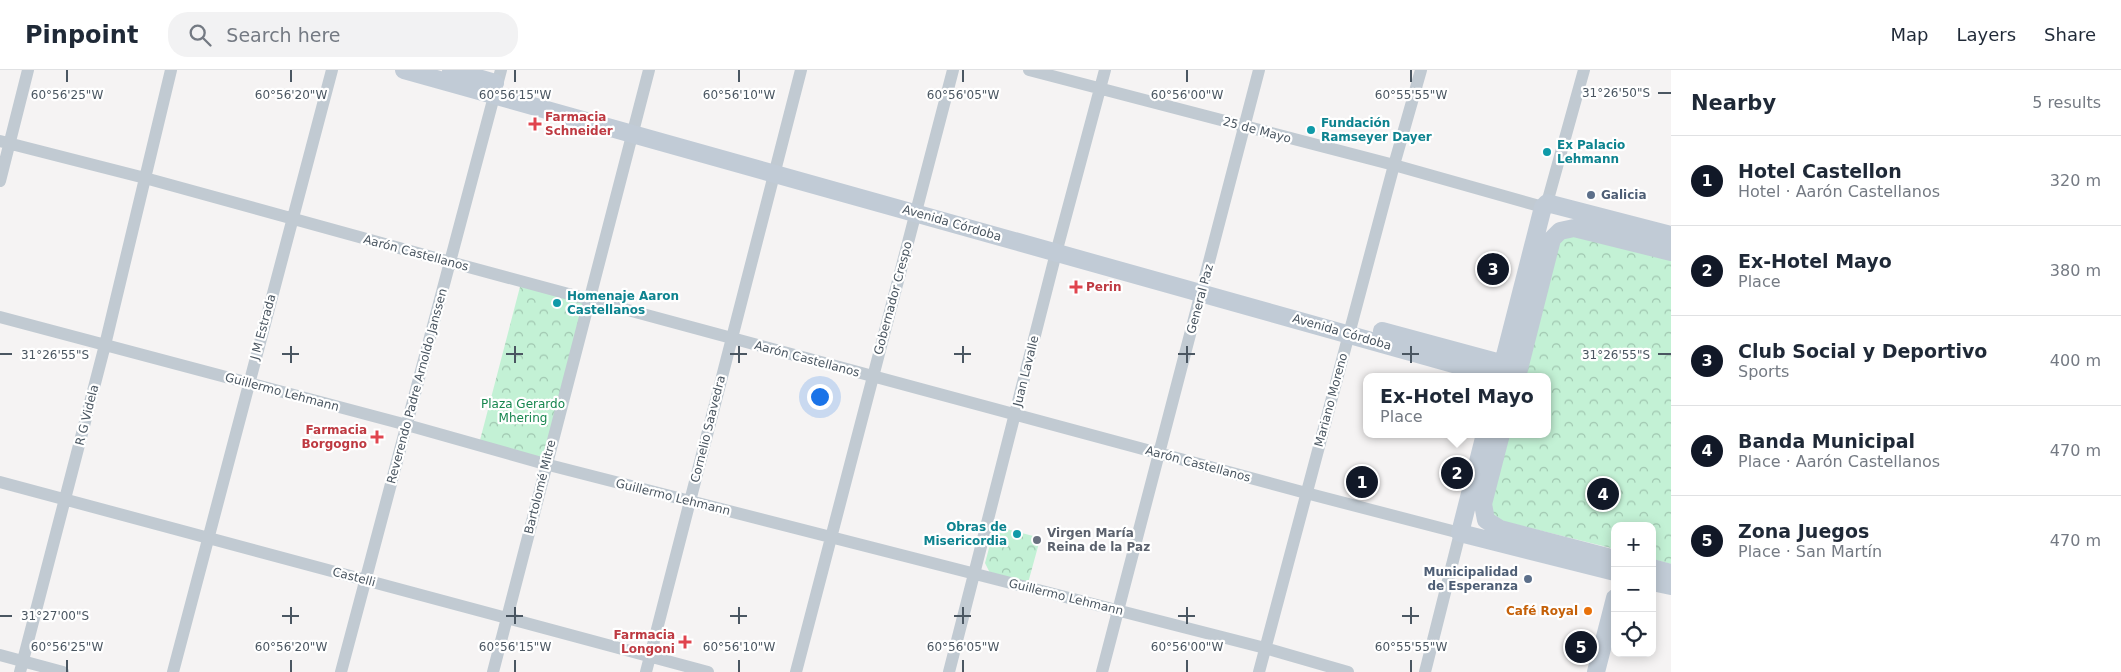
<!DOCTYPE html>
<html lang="en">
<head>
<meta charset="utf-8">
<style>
	body { margin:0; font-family:"DejaVu Sans",sans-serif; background:#f2f2f3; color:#1f2937 }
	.controls { position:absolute; right:15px; bottom:15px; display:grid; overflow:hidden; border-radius:10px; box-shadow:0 2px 12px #0003 }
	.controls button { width:45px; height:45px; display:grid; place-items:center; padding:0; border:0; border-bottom:1px solid #e0e1e3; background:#fff; color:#1f2937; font:25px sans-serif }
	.you { position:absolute; left:819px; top:326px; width:18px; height:18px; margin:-12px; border:4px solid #fff; border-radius:50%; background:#1a73e8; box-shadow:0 0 0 8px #1a73e833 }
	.badge { display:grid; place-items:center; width:32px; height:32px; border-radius:50%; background:#111827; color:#fff; font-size:16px; font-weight:700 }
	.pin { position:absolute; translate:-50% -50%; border:2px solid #fff; box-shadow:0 1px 5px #0006 }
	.popup { position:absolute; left:1363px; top:303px; width:188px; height:65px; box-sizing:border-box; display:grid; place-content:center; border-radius:10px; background:#fff; filter:drop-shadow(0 1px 4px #0005); font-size:16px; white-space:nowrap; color:#747a83 }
	.popup b { font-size:19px; color:#1f2937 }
	.popup::after { content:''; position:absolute; left:50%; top:100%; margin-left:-10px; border:10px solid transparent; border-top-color:#fff }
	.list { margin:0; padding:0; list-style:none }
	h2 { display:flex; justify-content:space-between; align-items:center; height:65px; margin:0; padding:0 20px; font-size:21px }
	h2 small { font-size:16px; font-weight:400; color:#747a83 }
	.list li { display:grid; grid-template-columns:32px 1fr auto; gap:15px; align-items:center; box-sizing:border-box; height:90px; padding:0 20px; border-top:1px solid #e0e1e3 }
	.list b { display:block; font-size:19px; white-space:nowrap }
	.list p { margin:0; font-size:16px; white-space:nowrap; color:#747a83 }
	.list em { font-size:16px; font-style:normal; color:#747a83 }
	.icon { flex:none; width:28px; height:28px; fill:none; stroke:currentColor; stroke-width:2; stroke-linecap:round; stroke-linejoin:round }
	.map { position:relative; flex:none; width:1671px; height:602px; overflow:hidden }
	header { display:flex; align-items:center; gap:30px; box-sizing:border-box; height:70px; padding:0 25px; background:#fff; border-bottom:1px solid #e0e1e3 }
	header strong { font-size:24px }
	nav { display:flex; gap:28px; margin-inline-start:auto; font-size:18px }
	.search { width:350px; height:45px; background:#f2f2f3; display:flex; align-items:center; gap:12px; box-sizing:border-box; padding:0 18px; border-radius:20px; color:#747a83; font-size:19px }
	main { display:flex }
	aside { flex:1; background:#fff }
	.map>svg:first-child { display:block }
</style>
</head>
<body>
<header>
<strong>Pinpoint</strong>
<div class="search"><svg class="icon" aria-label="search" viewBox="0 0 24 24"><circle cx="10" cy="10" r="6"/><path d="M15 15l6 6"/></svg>Search here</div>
<nav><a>Map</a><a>Layers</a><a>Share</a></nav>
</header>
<main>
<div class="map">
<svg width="1671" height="602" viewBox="0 0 1671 602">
	<defs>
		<pattern id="forest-crowns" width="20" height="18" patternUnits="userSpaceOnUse" patternTransform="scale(1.25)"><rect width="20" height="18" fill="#c3f1d5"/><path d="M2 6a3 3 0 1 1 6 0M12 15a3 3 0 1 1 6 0" fill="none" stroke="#a0c6b0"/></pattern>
	</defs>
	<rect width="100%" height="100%" fill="#f5f3f3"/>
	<path fill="url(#forest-crowns)" d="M1570,165L1671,188V494L1652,489V456H1615V479L1502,451L1491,442L1490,427L1506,364H1547V307H1521L1555,174Z
		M521,213L586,231L544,392L479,374Z
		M995,456L1037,467L1039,473L1028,513L990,503L985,493Z"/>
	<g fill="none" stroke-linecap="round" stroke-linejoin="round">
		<path stroke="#c1cad2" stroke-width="12" d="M1029,0L1394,95L1543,137
			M0,71L145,108L450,192L1306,423L1460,463L1425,602
			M0,111L28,0
			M1547,133L1584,0
			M0,247L407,355L545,394L1265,578L1348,602
			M0,412L708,602
			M0,585L63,602
			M20,602L105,275L171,0
			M173,602L332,0
			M341,602L501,0
			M493,602L649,0
			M646,602L801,0
			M796,602L953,0
			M949,602L1056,183L1105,0
			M1102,602L1259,0
			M1259,602L1394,95L1421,0"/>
		<path stroke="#c1cbd6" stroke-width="18" d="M404,0L1500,307
			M451,0L495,13
			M1382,261L1519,298
			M1500,305L1543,137L1547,133L1671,165
			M1517,307L1552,169L1560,161L1574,158L1671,182
			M1485,364L1460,463L1615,502
			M1501,364L1483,434L1486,450L1500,459L1615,489
			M1652,498L1671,503
			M1652,512L1671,516
			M1596,602L1615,528"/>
	</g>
	<path fill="none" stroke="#4a5661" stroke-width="2" d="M67,0V12M291,0V12M515,0V12M739,0V12M963,0V12M1187,0V12M1411,0V12M1658,23H1671M291,276V293M515,276V293M739,276V293M963,276V293M1187,276V293M1411,276V293M0,284H12M282,284H299M506,284H523M730,284H747M954,284H971M1178,284H1195M1402,284H1419M1658,284H1671M291,537V554M515,537V554M739,537V554M963,537V554M1187,537V554M1411,537V554M0,546H12M282,546H299M506,546H523M730,546H747M954,546H971M1178,546H1195M1402,546H1419M67,590V602M291,590V602M515,590V602M739,590V602M963,590V602M1187,590V602M1411,590V602"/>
	<g fill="#e0444e" stroke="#fff" stroke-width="2">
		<path d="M532.5 46.5h5v5h5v5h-5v5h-5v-5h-5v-5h5z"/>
		<path d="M1073.5 209.5h5v5h5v5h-5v5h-5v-5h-5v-5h5z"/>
		<path d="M374.5 359.5h5v5h5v5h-5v5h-5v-5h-5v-5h5z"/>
		<path d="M682.5 564.5h5v5h5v5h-5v5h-5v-5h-5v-5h5z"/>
	</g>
	<g fill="#0f9aa8" stroke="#fff" stroke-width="2">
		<circle cx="1311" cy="60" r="5"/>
		<circle cx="1547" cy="82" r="5"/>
		<circle cx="557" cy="233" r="5"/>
		<circle cx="1017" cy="464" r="5"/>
	</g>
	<g fill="#5c6f8a" stroke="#fff" stroke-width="2">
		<circle cx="1591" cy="125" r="5"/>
		<circle cx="1528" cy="509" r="5"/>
	</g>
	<circle fill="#6b7280" stroke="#fff" stroke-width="2" cx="1037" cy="470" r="5"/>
	<circle fill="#e8710a" stroke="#fff" stroke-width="2" cx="1588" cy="541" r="5"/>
	<g text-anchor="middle" stroke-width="4.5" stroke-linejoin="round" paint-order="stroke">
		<g font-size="12" font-weight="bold" fill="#be3a42" stroke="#fff" text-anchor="start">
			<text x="545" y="51">Farmacia<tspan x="545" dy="14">Schneider</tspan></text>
			<text x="1086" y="221">Perin</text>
			<text x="367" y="364" text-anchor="end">Farmacia<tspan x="367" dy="14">Borgogno</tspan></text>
			<text x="675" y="569" text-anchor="end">Farmacia<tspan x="675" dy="14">Longoni</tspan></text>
		</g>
		<g font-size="12" font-weight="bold" fill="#0d838f" stroke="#fff" text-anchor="start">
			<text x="1321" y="57">Fundación<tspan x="1321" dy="14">Ramseyer Dayer</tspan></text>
			<text x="1557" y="79">Ex Palacio<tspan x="1557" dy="14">Lehmann</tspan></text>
			<text x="567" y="230">Homenaje Aaron<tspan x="567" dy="14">Castellanos</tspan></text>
			<text x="1007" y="461" text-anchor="end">Obras de<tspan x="1007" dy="14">Misericordia</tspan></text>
		</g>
		<g font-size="12" fill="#4a5661" stroke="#fff">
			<text transform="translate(1257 60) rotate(15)" y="4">25 de Mayo</text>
			<text transform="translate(952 153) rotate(16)" y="4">Avenida Córdoba</text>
			<text transform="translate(416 183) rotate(15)" y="4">Aarón Castellanos</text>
			<text transform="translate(893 228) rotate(-75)" y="4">Gobernador Crespo</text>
			<text transform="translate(1200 229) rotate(-75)" y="4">General Paz</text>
			<text transform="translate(263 257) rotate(-75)" y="4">J M Estrada</text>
			<text transform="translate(1342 262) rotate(16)" y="4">Avenida Córdoba</text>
			<text transform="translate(807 289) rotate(15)" y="4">Aarón Castellanos</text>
			<text transform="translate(1026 301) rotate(-76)" y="4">Juan Lavalle</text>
			<text transform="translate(417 316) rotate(-75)" y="4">Reverendo Padre Arnoldo Janssen</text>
			<text transform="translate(282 322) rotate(15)" y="4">Guillermo Lehmann</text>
			<text transform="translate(1331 330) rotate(-75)" y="4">Mariano Moreno</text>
			<text transform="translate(87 345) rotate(-76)" y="4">R G Videla</text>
			<text transform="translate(708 359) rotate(-76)" y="4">Cornelio Saavedra</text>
			<text transform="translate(1198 394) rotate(15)" y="4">Aarón Castellanos</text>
			<text transform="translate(540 417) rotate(-76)" y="4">Bartolomé Mitre</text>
			<text transform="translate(673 427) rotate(14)" y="4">Guillermo Lehmann</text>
			<text transform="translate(354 507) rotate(15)" y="4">Castelli</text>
			<text transform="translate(1066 527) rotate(14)" y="4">Guillermo Lehmann</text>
		</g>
		<g font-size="12" font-weight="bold" fill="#4e5e75" stroke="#fff" text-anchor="start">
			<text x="1601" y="129">Galicia</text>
			<text x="1518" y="506" text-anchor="end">Municipalidad<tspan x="1518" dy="14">de Esperanza</tspan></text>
		</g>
		<g font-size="12" fill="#17864f" stroke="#fff">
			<text x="523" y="338">Plaza Gerardo<tspan x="523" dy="14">Mhering</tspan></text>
		</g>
		<g font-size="12" font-weight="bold" fill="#5b616d" stroke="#fff" text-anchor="start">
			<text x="1047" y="467">Virgen María<tspan x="1047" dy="14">Reina de la Paz</tspan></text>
		</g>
		<g font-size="12" font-weight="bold" fill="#c56008" stroke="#fff" text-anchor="end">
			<text x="1578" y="545">Café Royal</text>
		</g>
	</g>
	<g font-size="12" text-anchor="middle" fill="#4a5661" stroke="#fff" stroke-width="4.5" stroke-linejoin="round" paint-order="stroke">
		<text x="1616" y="27">31°26'50"S</text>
		<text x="67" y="29">60°56'25"W</text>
		<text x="291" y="29">60°56'20"W</text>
		<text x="515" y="29">60°56'15"W</text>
		<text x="739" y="29">60°56'10"W</text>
		<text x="963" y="29">60°56'05"W</text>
		<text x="1187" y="29">60°56'00"W</text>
		<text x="1411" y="29">60°55'55"W</text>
		<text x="55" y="289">31°26'55"S</text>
		<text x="1616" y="289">31°26'55"S</text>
		<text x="55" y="550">31°27'00"S</text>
		<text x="67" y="581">60°56'25"W</text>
		<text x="291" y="581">60°56'20"W</text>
		<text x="515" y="581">60°56'15"W</text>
		<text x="739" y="581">60°56'10"W</text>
		<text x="963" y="581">60°56'05"W</text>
		<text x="1187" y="581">60°56'00"W</text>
		<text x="1411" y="581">60°55'55"W</text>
	</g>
</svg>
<div class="controls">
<button>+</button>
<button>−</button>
<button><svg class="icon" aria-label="locate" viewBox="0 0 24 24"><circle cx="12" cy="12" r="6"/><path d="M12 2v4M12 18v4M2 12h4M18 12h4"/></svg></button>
</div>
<div class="you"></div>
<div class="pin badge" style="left:1362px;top:412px">1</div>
<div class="pin badge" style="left:1457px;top:403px">2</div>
<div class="popup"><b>Ex-Hotel Mayo</b>Place</div>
<div class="pin badge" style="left:1493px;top:199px">3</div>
<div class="pin badge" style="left:1603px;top:424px">4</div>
<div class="pin badge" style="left:1581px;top:577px">5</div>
</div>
<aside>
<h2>Nearby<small>5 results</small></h2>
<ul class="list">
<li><span class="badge">1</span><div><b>Hotel Castellon</b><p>Hotel · Aarón Castellanos</p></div><em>320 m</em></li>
<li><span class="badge">2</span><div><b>Ex-Hotel Mayo</b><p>Place</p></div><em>380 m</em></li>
<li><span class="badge">3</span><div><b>Club Social y Deportivo</b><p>Sports</p></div><em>400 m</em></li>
<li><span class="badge">4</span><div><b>Banda Municipal</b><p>Place · Aarón Castellanos</p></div><em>470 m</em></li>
<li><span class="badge">5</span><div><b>Zona Juegos</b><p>Place · San Martín</p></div><em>470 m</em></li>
</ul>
</aside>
</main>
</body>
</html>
